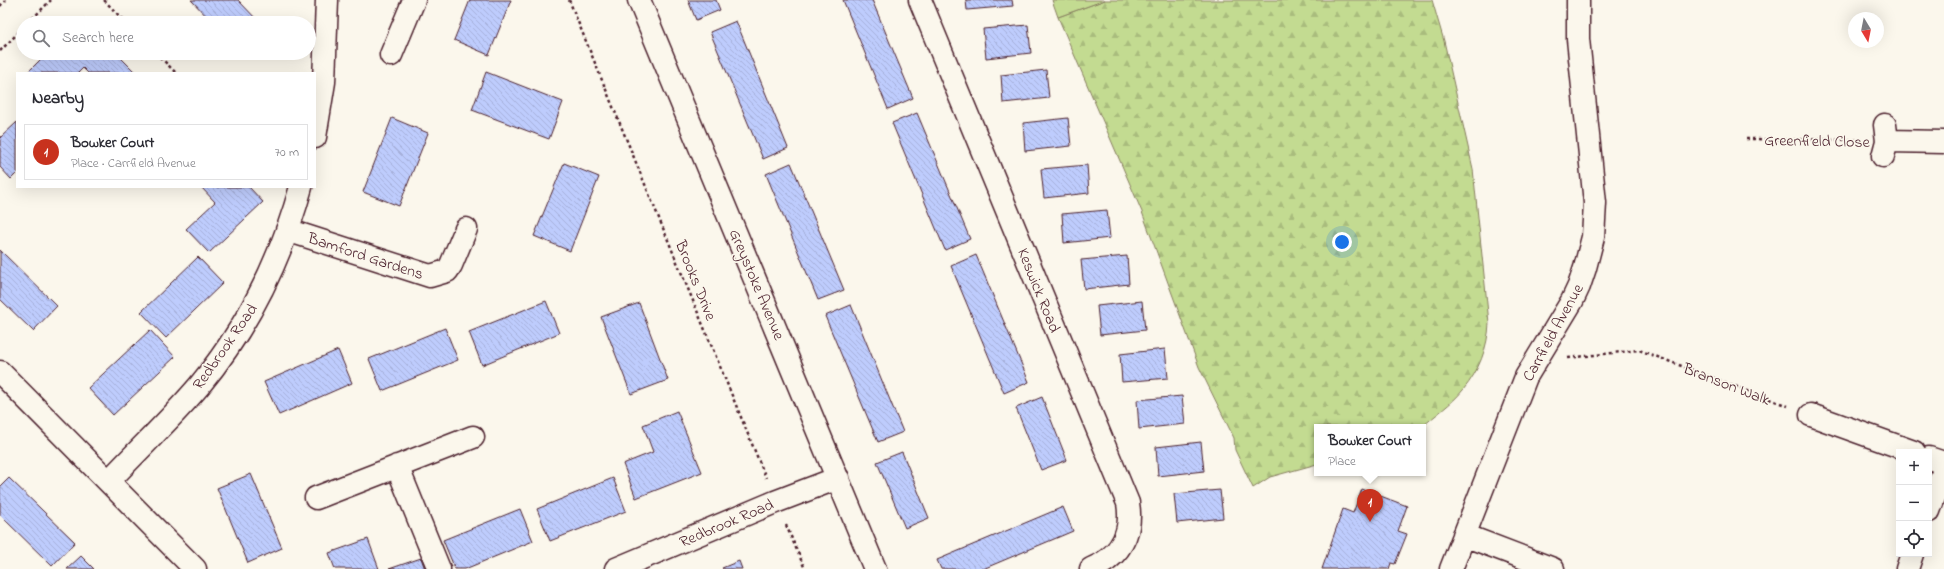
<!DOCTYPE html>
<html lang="en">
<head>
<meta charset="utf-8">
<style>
	body { margin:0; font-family:"Indie Flower",sans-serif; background:#f7f7f7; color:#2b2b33 }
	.controls { position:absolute; right:12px; bottom:12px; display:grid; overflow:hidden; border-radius:0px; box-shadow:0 4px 16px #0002 }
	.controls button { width:36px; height:36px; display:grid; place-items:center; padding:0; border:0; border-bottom:1px solid #e1e1e2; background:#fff; color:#2b2b33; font:20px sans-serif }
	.compass { position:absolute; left:1848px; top:12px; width:36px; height:36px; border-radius:50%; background:#fff; box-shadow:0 4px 16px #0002; rotate:170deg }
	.you { position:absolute; left:1342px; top:242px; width:14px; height:14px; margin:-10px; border:3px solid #fff; border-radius:50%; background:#1a73e8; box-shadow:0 0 0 6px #1a73e833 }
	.badge { display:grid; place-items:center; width:26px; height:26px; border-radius:50%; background:#c8321e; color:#fff; font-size:13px; font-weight:700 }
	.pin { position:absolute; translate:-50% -33px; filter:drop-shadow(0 1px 2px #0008) }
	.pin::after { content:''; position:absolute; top:21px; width:14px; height:12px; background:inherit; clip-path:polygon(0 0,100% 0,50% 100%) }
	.popup { position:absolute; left:1314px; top:424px; width:112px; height:52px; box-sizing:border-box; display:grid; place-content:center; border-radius:0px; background:#fff; filter:drop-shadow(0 1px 3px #0005); font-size:13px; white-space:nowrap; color:#7c7c81 }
	.popup b { font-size:15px; color:#2b2b33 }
	.popup::after { content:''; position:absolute; left:50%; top:100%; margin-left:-8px; border:8px solid transparent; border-top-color:#fff }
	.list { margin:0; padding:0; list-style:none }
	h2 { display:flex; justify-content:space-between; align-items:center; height:52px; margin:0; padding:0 16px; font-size:17px }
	h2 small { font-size:13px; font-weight:400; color:#7c7c81 }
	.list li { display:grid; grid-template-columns:26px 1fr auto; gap:12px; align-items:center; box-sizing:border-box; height:56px; margin:0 8px 8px; padding:0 8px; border:1px solid #e1e1e2; border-radius:0px }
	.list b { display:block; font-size:15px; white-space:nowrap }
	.list p { margin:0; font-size:13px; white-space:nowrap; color:#7c7c81 }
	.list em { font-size:13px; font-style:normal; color:#7c7c81 }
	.icon { flex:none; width:22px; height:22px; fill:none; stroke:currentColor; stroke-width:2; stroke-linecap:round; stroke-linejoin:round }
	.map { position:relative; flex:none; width:1944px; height:569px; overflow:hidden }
	.search { position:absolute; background:#fff; box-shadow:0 4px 16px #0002; left:16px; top:16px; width:300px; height:44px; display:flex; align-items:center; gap:10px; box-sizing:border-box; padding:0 14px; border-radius:22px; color:#7c7c81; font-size:15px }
	.panel { position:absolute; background:#fff; box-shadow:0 4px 16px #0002; left:16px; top:72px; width:300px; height:116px; border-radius:0px }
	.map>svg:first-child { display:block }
</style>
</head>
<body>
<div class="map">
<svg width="1944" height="569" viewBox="0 0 1944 569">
	<defs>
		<pattern id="forest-firs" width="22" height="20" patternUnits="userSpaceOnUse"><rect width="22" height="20" fill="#c3db91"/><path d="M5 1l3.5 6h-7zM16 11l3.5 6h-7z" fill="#a9bc7d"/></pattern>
		<pattern id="building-back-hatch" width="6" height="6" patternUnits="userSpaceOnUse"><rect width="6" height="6" fill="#beccfd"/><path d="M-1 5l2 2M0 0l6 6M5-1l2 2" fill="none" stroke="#a5afd9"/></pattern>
	</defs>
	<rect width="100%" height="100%" fill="#fbf7ec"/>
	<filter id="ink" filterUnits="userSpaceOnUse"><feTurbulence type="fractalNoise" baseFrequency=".025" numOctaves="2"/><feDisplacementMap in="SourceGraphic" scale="8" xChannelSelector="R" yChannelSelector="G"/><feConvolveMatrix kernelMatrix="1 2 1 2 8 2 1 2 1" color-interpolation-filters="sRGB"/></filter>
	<g filter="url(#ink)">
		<path fill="url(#forest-firs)" stroke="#867d5e" d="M1105,0H1432L1444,41L1473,169L1489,323C1488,347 1479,371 1463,390C1452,404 1435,415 1422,427H1317V464L1270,477L1253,488L1235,450L1234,438L1199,367L1142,212L1058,17Z"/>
		<path fill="#c3db91" stroke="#867d5e" d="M1052,0H1105L1058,17Z"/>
		<path fill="url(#building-back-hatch)" stroke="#4a1f2b" d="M191,0H238L260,23H213Z
			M470,0H511L489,55L454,40Z
			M688,0H716L720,10L696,20Z
			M843,0H872L913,98L888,109Z
			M966,0H1012L1013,6L967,10Z
			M736,21L788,148L763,159L710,32Z
			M1028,25L1031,53L986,58L983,29Z
			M47,53H116L136,73H88L83,68L78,73H29L28,72Z
			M1046,70L1049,98L1003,103L1001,75Z
			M486,72L563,102L549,139L472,110Z
			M917,113L970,239L945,250L892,123Z
			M392,118L428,133L399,206L363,192Z
			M1068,118L1071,146L1025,151L1023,123Z
			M17,122V173L11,179L0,167V138Z
			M564,163L599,177L570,251L534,236Z
			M791,163L844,290L818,300L766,174Z
			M1087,165L1089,193L1044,198L1041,169Z
			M201,187H249L263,202L209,253L186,229L215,202Z
			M1107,210L1110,238L1064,243L1062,214Z
			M0,250L57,306L33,331L0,299Z
			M976,255L1029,382L1004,393L951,266Z
			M1127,256L1129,284L1084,289L1081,260Z
			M198,257L223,283L166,338L141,312Z
			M546,301L559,333L482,365L469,332Z
			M1142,301L1145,330L1100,335L1097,306Z
			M639,303L668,380L631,394L601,317Z
			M851,305L903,432L878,442L825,316Z
			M445,328L458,360L382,391L369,359Z
			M150,330L175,357L113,415L88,388Z
			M1165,349L1168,378L1122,382L1120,354Z
			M338,350L352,383L279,415L264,382Z
			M1182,396L1185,424L1139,429L1137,400Z
			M1042,397L1067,460L1041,470L1016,408Z
			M677,411L702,472L636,498L623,464L653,452L643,425Z
			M1201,442L1204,471L1158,476L1156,447Z
			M902,452L929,518L905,528L877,462Z
			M251,474L282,548L248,563L217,488Z
			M9,478L75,542L52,566L0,515V487Z
			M613,478L626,511L550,541L537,509Z
			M1362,489L1407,506L1398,531L1407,534L1395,564L1391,563L1389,569H1322L1343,509L1353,513Z
			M1220,490L1223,518L1177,523L1174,494Z
			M1063,507L1073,531L983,569H941L937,560Z
			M520,509L533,541L465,569H455L443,540Z
			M368,539L379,569H335L329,553Z
			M81,556L94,569H67Z
			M421,558L425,569H389Z
			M739,561L742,569H723L722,568Z"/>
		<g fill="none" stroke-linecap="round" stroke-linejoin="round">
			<defs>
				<path id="minor" d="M639,0L875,569
					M920,0L1128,503C1133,533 1120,557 1091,569
					M391,55L414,0
					M315,137L324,82L327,0
					M1887,141L1944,142
					M1883,156L1887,141L1885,125
					M287,230L430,276L447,271L451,265L466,229
					M0,372L195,569
					M1811,415L1914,452
					M1929,458L1944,463
					M397,466L439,569
					M109,481C138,450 171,419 199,386C247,328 281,259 301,187
					M316,498L473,437
					M1929,511L1944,470
					M1464,535L1553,569
					M616,569L775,502L838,478
					M1451,569L1526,377L1572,301L1579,286L1585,268L1593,237L1595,203L1578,39V0
					M1907,569L1912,554"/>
			</defs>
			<use href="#minor" stroke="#4a1f2b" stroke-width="25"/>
			<path stroke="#4a1f2b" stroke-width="2.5" stroke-dasharray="3 3" stroke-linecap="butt" d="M104,0L126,23
				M569,0L766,478
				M0,6L6,0
				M28,23L51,0
				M0,51L23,28
				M156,53L176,73
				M1746,139L1861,140
				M1568,358L1639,350L1788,406
				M786,525L805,569"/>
			<use href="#minor" stroke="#fbf7ec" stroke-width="22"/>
		</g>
	</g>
	<g text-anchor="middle" stroke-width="3.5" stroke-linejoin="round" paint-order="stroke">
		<g font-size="16" fill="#4a1f2b" stroke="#fbf7ec">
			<text transform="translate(1817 140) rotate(1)" y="6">Greenfield Close</text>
			<text transform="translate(366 255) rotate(18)" y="6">Bamford Gardens</text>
			<text transform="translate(697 280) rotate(68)" y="6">Brooks Drive</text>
			<text transform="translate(758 284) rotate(67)" y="6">Greystoke Avenue</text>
			<text transform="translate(1040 290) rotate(68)" y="6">Keswick Road</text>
			<text transform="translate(1552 332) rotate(-61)" y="6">Carrfield Avenue</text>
			<text transform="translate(224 346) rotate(-55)" y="6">Redbrook Road</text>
			<text transform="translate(1727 383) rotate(21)" y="6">Branson Walk</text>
			<text transform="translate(726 522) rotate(-23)" y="6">Redbrook Road</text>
		</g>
	</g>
</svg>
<div class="controls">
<button>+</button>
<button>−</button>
<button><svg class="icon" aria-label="locate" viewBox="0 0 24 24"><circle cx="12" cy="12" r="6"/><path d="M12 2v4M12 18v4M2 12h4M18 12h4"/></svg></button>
</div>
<svg class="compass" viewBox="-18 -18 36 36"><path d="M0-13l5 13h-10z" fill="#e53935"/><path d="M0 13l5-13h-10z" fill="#7c7c81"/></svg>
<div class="you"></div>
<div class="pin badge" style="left:1370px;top:522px">1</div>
<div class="popup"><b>Bowker Court</b>Place</div>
<div class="search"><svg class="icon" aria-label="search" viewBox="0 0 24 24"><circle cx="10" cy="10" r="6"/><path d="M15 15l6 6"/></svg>Search here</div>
<section class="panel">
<h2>Nearby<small></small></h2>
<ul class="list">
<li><span class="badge">1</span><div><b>Bowker Court</b><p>Place · Carrfield Avenue</p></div><em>70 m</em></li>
</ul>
</section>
</div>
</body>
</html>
